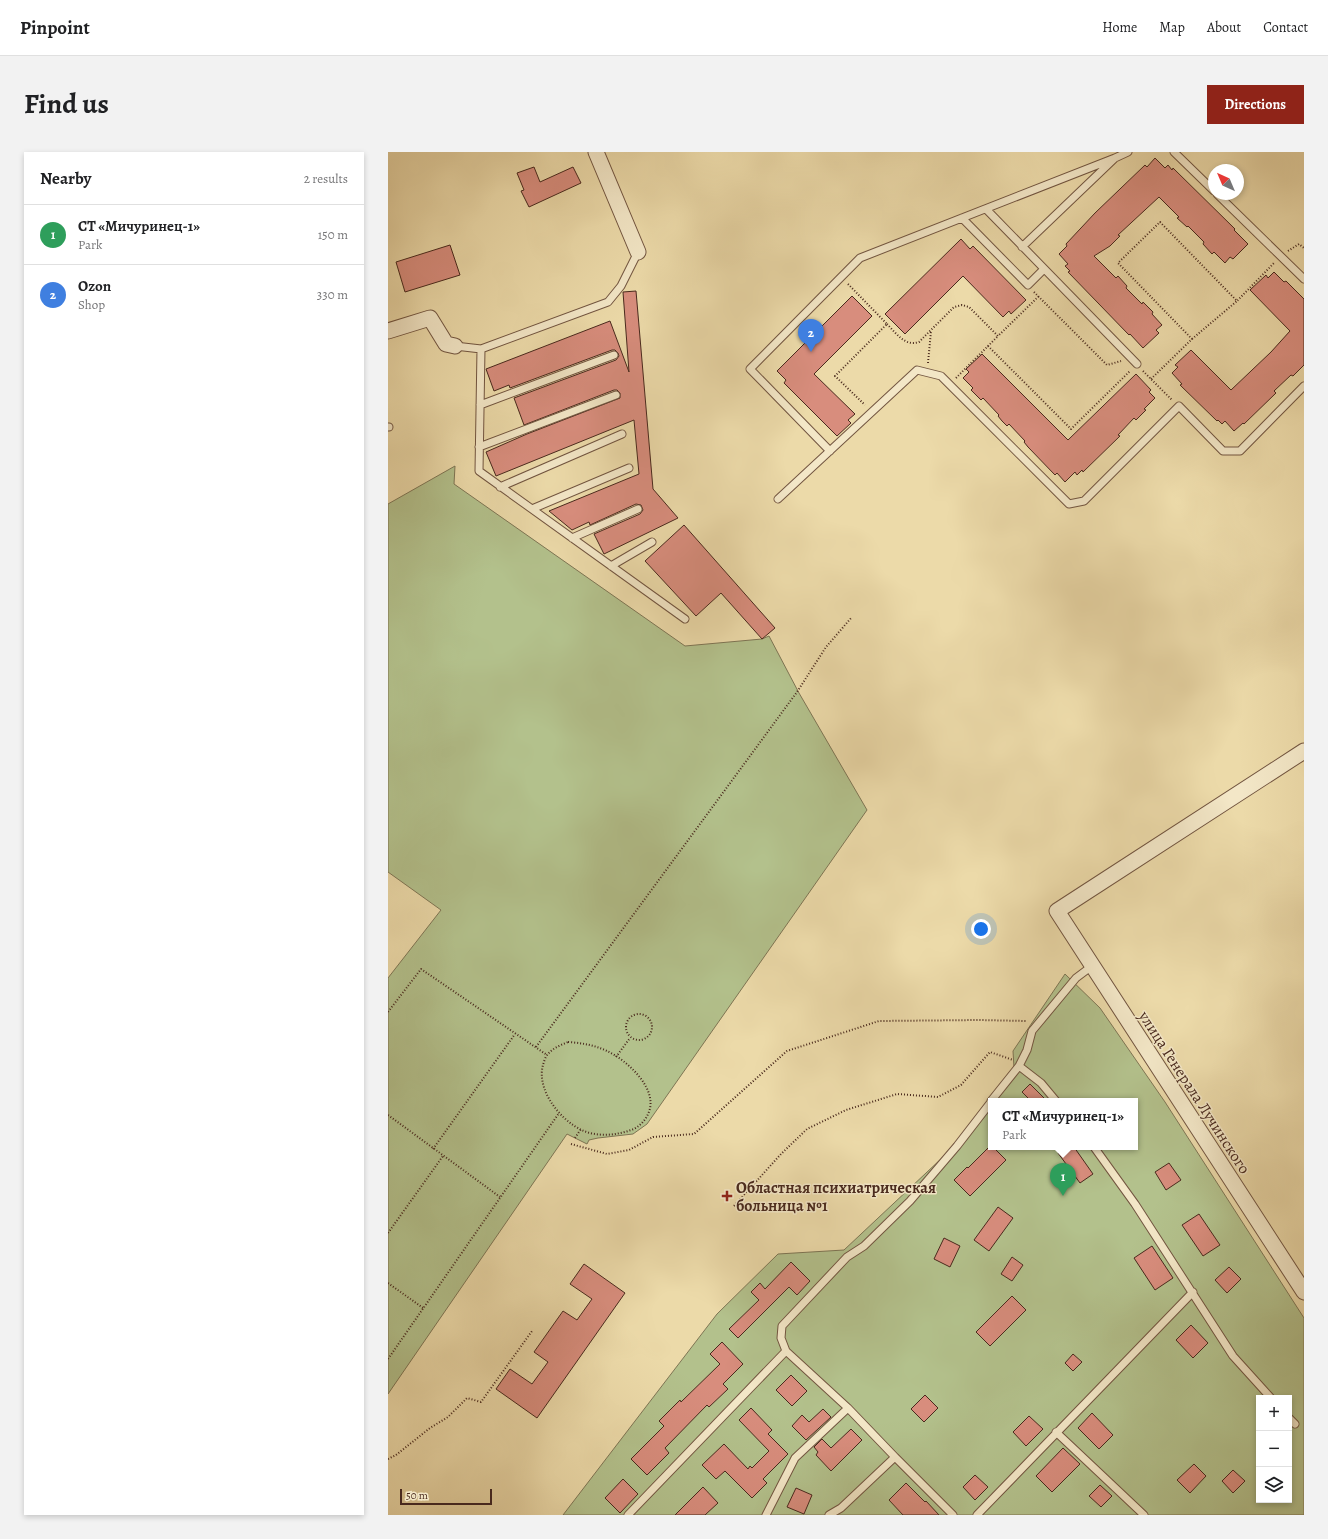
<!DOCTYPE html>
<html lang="en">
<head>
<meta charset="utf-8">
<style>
	body { margin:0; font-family:Alegreya,serif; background:#f2f2f2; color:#202124 }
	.controls { position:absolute; right:12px; bottom:12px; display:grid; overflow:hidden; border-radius:0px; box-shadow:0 2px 6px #0003 }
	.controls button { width:36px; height:36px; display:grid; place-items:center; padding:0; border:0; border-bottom:1px solid #e0e0e0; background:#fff; color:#202124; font:20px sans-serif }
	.compass { position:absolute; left:820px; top:12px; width:36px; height:36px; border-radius:50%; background:#fff; box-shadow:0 2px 6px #0003; rotate:316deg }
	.scale { position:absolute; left:12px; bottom:10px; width:92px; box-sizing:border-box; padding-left:4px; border:2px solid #49291d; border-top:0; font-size:11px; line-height:14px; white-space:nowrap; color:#49291d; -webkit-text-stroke:3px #f3e7c7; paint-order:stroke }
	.you { position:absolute; left:593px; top:777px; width:14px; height:14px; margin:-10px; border:3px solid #fff; border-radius:50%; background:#1a73e8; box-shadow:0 0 0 6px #1a73e833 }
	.badge { display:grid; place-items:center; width:26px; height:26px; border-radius:50%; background:#8f2418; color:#fff; font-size:13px; font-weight:700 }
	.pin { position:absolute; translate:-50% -33px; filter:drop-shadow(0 1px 2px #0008) }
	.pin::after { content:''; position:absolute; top:21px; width:14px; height:12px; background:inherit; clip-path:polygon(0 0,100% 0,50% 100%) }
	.popup { position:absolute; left:600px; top:946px; width:150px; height:52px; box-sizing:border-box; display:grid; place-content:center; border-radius:0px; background:#fff; filter:drop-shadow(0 1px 3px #0005); font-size:13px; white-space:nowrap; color:#757577 }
	.popup b { font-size:15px; color:#202124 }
	.popup::after { content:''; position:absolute; left:50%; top:100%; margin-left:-8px; border:8px solid transparent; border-top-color:#fff }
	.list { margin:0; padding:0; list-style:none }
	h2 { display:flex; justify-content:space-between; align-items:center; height:52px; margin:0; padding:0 16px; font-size:17px }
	h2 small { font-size:13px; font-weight:400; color:#757577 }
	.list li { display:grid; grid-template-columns:26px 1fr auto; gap:12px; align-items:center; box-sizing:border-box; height:60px; padding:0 16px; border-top:1px solid #e0e0e0 }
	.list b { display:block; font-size:15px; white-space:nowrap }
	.list p { margin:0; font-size:13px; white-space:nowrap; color:#757577 }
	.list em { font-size:13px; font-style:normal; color:#757577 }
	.icon { flex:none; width:22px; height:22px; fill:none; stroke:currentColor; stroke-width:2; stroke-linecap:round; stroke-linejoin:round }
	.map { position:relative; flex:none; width:916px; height:1363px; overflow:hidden; border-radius:0px }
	header { display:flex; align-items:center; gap:24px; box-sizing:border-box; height:56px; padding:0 20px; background:#fff; border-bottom:1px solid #e0e0e0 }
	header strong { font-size:19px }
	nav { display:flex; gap:22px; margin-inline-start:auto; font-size:14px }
	.intro { display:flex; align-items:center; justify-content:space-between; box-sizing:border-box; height:96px; padding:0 24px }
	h1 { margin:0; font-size:28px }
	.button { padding:10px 18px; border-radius:0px; background:#8f2418; color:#fff; font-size:14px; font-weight:700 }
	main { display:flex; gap:24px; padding:0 24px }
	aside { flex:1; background:#fff; border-radius:0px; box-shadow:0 2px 6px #0003 }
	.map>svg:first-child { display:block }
</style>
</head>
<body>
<header>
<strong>Pinpoint</strong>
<nav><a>Home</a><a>Map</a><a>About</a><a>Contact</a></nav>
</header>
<div class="intro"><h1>Find us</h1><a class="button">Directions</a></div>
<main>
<aside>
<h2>Nearby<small>2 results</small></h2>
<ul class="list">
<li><span class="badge" style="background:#2e9e5b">1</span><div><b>СТ «Мичуринец-1»</b><p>Park</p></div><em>150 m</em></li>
<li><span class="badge" style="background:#3f7fe0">2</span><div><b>Ozon</b><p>Shop</p></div><em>330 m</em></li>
</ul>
</aside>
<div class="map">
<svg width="916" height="1363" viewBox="0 0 916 1363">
	<rect width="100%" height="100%" fill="#ecdaa9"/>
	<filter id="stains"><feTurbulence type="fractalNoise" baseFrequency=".005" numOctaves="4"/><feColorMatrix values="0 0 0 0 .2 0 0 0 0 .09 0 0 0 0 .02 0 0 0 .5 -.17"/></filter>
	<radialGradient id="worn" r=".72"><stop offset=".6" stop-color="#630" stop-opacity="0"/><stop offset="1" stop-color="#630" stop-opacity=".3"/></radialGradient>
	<path fill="#b3c18c" stroke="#7e7554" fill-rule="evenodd" d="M67,314L66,332L297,494L374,487L381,484L411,541L479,658L259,972L245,982L210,986L201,988L199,992L179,982L0,1242V826L53,758L0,720V352Z
		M677,822L712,856L777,950L916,1166V1363H175L329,1162L390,1102L456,1098L571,990L626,916L625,899ZM603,949H747V995H603ZM871,1246H901V1348H871Z"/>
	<path fill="#d88d7d" stroke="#49291d" d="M767,6L777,16L780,13L784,18L785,16L847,77L846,78L860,92L845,107L842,105L837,111L826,100L824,102L815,92L816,90L800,74L799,75L789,66L791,65L771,45L730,83L732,84L722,94L706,104L728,126L730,124L739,134L738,136L754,152L755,150L765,160L764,162L774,173L768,178L771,181L755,196L742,182L741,183L680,120L682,119L677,114L680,112L671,102L679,94L678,92L707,61L757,13L759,15Z
		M146,15L152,30L185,15L193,31L141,55L133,39L136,38L129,21Z
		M573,87L582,97L585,94L638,148L623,162L621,159L615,165L575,124L517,182L497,162Z
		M62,93L72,123L17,140L8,110Z
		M886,120L896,130L898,129L916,147V213L905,224L903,223L886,239L888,241L856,272L855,271L846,279L837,269L834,272L830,268L829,269L792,233L794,232L784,221L790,215L787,213L803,198L843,238L883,200L902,179L862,138L878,123L880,126Z
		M248,139L265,337L290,366L216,402L206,382L252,362L255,358L253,353L248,352L202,373L201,370L184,378L161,359L251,322L246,268L108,324L98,300L139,282L232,246V241L229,238H226L136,273L126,246L228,208L231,204L230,201L227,198H224L122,236L121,233L106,239L98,217L222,169L241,220L235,140Z
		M464,144L484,164L426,222L467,262L460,268L463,271L449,284L396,231L398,228L389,219Z
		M594,202L680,288L748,222L763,238L761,240L767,246L756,257L758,258L748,268L746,266L730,283L732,284L695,320L694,318L689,323L687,320L677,330L669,321L667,323L640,295L636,290L637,289L621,272L619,274L614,269L610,264L611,263L595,246L593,248L583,238L585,236L575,226L581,220L578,217Z
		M296,373L387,476L374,487L333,441L308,464L257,409Z
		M642,932L659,949H643L634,940Z
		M603,993V995H605L618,1008L582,1044L566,1028L579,1015L580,1016Z
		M678,995H686L705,1022L692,1031L670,1001Z
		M781,1011L793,1028L778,1038L767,1020Z
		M610,1055L625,1066L601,1099L586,1088Z
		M811,1062L832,1093L815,1104L794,1073Z
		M556,1086L572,1094L562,1115L546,1107Z
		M764,1094L785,1126L767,1138L746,1106Z
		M624,1105L635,1113L624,1129L613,1122Z
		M403,1110L422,1129L409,1143L401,1135L350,1186L341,1177L371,1148L363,1140L372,1131L377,1137Z
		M196,1112L237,1141L149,1266L108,1237L122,1217L144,1232L160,1210L146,1200L175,1159L189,1168L204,1147L182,1132Z
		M841,1115L853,1127L839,1141L827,1128Z
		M624,1144L638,1158L602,1194L588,1180Z
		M803,1173L820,1191L805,1206L788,1188Z
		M334,1190L355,1212L335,1232L340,1237L321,1255L319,1253L277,1296L281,1301L259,1323L243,1307L276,1274L271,1269L292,1248L293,1250L332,1212L322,1202Z
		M685,1202L694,1210L685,1219L677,1211Z
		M403,1223L419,1239L404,1254L388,1238Z
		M537,1243L550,1256L536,1270L523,1257Z
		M363,1256L384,1278L380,1282L400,1302L375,1327L379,1331L364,1346L337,1319L328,1327L314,1313L336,1292L360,1317L362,1314L364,1316L381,1299L351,1268Z
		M435,1257L443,1265L418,1288L404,1274L414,1263L421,1270Z
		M704,1261L725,1283L711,1297L690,1276Z
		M641,1264L655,1277L638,1294L625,1280Z
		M463,1277L474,1288L443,1319L428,1303L430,1300L426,1295L434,1287L443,1296Z
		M675,1296L692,1312L664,1340L648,1324Z
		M806,1312L818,1324L802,1341L789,1328Z
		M845,1318L857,1329L845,1341L834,1329Z
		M587,1323L600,1335L587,1348L575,1335Z
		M235,1327L250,1342L232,1361L217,1346Z
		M518,1331L537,1350L538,1349L551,1363H515L501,1348Z
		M712,1333L724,1344L713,1355L701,1344Z
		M315,1335L330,1351L317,1363H287Z
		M408,1336L424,1343L416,1362L399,1355Z"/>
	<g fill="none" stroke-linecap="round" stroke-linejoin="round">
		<defs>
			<path id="lane" d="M786,0L826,39
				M829,42L916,127
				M598,57L749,212
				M574,66L640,133L656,117
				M634,95L727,6L740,0
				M67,194L93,197L220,150L233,134L250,100
				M93,197L91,319L297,467
				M92,253L226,203
				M0,275H1
				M91,295L228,243
				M442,299L362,217L472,106L727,6
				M112,335L234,282
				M390,347L529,218L553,224L681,352L696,349L791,254L835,299H852L916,234
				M144,357L241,316
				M184,386L250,357
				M223,414L264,390
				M631,914L639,898L644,879L688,826L704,814
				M603,949L631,914L653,931L668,949
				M706,995L747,1052L845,1204L883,1246
				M460,1256L398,1199L393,1186L394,1174L459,1105L476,1094L522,1049L569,994L603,950
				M901,1266L907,1272
				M668,1280L756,1363
				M507,1305L565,1363
				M240,1363L398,1199
				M378,1363L407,1306L460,1256L507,1305L453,1356L441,1363
				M589,1363L805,1140"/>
			<path id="street" d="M208,0L250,100
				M0,179L42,166L58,192L67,194
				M916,599L669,759L916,1140"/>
		</defs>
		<use href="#lane" stroke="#725540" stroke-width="9"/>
		<use href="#street" stroke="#725540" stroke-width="17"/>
		<path stroke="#49291d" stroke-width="2" stroke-dasharray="1 2" stroke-linecap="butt" d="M900,99L911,92L916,96
			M460,132L499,172L447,224L477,253
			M646,140L719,213L733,209
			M499,172C508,181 517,195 531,190L566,155L574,153L581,155L610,184L651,144
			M804,187L849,149
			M600,194L683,277L742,219
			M540,211L543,179
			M755,219L784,248
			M568,226L610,184
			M763,227L804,187L730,111L772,70L849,149L886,111
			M0,860L33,817L159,903
			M238 875a13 13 0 1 1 26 0a13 13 0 1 1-26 0Z
			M180,890C194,891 206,893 219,899C239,908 272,938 260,962C257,969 250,976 243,978C232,982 219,984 207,982C180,979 147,941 155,913C156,910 157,905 160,902C165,896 173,893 180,890Z
			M148,895L409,540L438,495L464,465
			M228,905L242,886
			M0,963L112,1045
			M187,986L193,977
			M183,992L219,1002L241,998L265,985L306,982L399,899L491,869L591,868L639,869
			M45,997L127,882
			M346,1054L393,1002L419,977L458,958L509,942L550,945L573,933L602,900L625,908
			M0,1081L55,1004
			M0,1131L35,1156
			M0,1207L171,961
			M0,1307L8,1303L42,1276L60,1265L79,1246L93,1250L144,1179"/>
		<use href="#lane" stroke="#f3e7c7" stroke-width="7"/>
		<use href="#street" stroke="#f3e7c7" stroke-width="15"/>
	</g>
	<path fill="#8f2418" stroke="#f3e7c7" stroke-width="1.5" d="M337 1038h4v4h4v4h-4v4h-4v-4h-4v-4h4z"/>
	<g text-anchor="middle" stroke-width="3" stroke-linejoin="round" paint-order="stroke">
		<g font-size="16" fill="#49291d" stroke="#f3e7c7">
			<text transform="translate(807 940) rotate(57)" y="6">улица Генерала Лучинского</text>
		</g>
		<g font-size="16" font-weight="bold" fill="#49291d" stroke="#f3e7c7" text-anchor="start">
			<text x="348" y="1041">Областная психиатрическая<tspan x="348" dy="18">больница №1</tspan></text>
		</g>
	</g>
	<rect width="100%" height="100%" filter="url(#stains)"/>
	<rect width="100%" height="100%" fill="url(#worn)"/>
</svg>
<div class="controls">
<button>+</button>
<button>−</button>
<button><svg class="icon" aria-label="layers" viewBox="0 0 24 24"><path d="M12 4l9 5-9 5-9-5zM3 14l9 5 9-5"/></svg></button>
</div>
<svg class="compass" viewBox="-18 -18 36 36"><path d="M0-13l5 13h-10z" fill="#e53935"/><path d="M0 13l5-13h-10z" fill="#757577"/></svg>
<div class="scale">50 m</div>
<div class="you"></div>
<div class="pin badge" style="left:675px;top:1044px;background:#2e9e5b">1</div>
<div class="popup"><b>СТ «Мичуринец-1»</b>Park</div>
<div class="pin badge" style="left:423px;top:200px;background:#3f7fe0">2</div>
</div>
</main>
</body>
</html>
